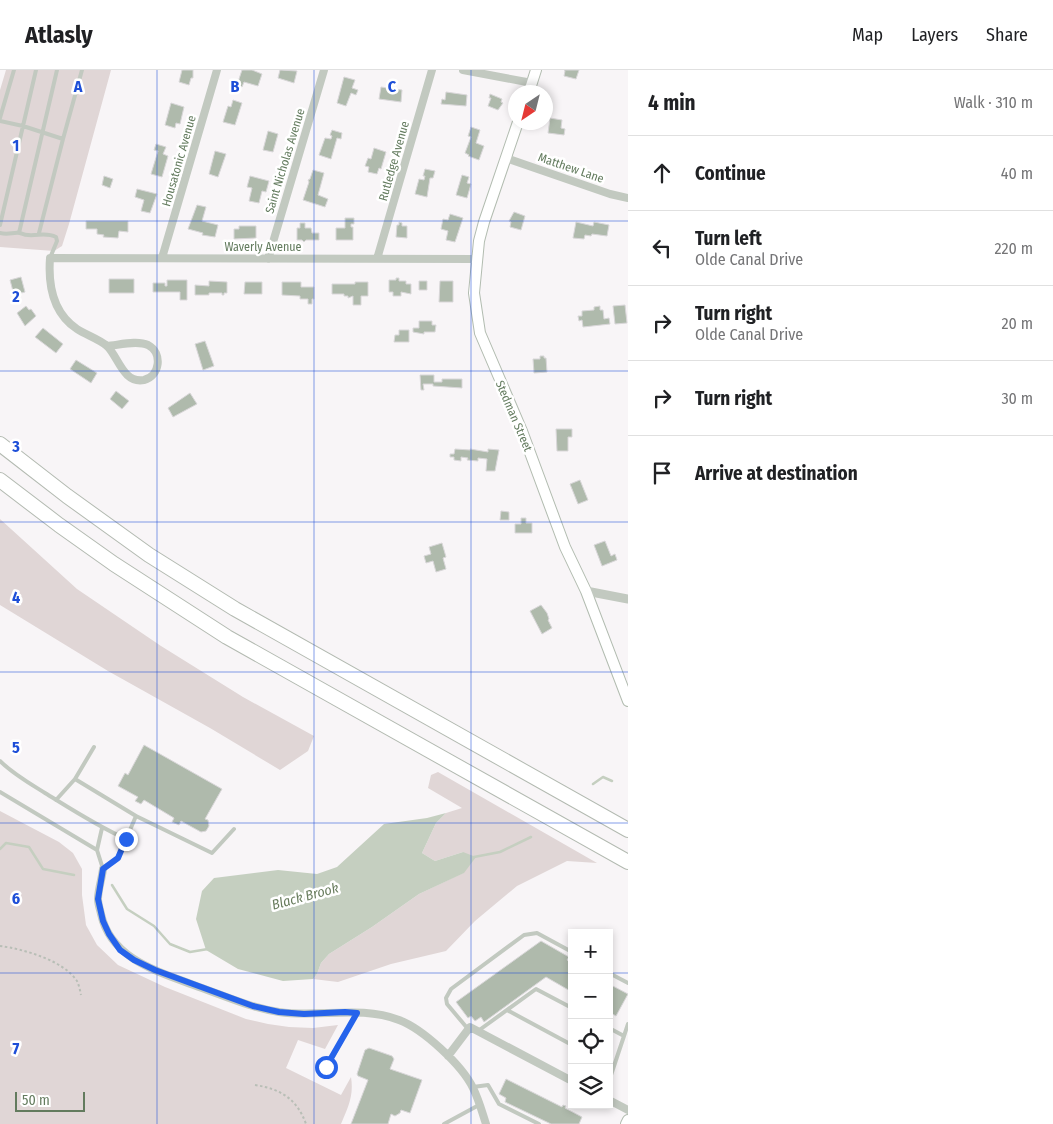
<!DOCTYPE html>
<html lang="en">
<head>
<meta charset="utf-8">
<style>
	body { margin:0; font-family:"Fira Sans Condensed",sans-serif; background:#f2f2f2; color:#202124 }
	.controls { position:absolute; right:15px; bottom:15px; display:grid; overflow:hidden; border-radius:0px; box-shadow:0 2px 8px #0003 }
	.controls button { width:45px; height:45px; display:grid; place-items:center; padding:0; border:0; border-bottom:1px solid #e0e0e0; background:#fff; color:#202124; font:25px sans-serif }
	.compass { position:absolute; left:508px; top:15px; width:45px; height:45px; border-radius:50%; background:#fff; box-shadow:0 2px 8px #0003; rotate:215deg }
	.scale { position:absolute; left:15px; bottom:12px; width:70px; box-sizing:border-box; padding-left:5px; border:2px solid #637b5e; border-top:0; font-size:14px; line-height:18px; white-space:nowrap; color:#637b5e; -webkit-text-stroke:4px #fff; paint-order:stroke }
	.stop { position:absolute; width:15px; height:15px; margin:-11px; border:4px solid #2563eb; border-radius:50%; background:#fff }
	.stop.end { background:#2563eb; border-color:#fff; box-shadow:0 1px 5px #0008 }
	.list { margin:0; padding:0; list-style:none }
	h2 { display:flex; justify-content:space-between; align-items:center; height:65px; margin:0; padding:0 20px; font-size:21px }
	h2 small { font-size:16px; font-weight:400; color:#757577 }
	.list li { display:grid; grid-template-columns:32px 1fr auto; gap:15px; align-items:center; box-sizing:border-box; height:75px; padding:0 20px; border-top:1px solid #e0e0e0 }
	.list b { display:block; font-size:19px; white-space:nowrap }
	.list p { margin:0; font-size:16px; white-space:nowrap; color:#757577 }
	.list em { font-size:16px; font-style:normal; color:#757577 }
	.icon { flex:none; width:28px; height:28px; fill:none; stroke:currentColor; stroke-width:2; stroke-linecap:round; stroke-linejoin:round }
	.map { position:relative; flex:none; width:628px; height:1054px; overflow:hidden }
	header { display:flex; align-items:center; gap:30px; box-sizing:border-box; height:70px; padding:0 25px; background:#fff; border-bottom:1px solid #e0e0e0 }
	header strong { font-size:24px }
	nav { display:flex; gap:28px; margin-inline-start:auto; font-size:18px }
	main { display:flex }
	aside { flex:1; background:#fff }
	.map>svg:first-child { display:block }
</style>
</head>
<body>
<header>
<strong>Atlasly</strong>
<nav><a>Map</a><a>Layers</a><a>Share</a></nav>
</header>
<main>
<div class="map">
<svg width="628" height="1054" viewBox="0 0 628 1054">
	<rect width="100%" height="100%" fill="#f8f5f7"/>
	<path fill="#e0d6d6" d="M6,0H111L69,154L62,176L54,181L0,177V20Z
		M0,449L77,519L161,576L243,627L314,666L308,681L280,700L210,658L108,601L0,535Z
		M438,702L597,793L567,791L517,816L475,851L446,881L391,894L338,912L313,909L317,904L321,893L329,884L372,857L419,824L463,803V782L435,791L422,783L436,753L446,743L462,738L428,718L431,705Z
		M0,741L59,772L73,783L82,799V825L86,855L97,875L118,895L165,917L246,949L268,954L289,957L313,958L338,955L325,979L298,970L286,998L341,1025L351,1007C354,1026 348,1037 341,1054H0Z"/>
	<path fill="#c5cfc0" d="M446,743L436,753L422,783L435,791L463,782L476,787L464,803L419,824L372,857L329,884L321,893L317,904L313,909L283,911L238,899L206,880L196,849L202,821L214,808L278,800L317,804L337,797L384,754L427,748Z"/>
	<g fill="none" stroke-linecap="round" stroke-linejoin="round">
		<path stroke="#c5cfc0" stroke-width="2.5" d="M593,714L603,707L612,711
			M0,779L6,773L29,777L43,799L74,805
			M474,787L500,782L531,767
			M112,815L127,839L154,856L170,874L190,882L208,879"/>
	</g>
	<path fill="#afbaac" stroke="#d9d7d9" d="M182,0H193V8H191L189,15L179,12Z
		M242,0H252L262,4L258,16L244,12L242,17L237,15Z
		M280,0L297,1L294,13L278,8Z
		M564,0H579L576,9L564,6L565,1Z
		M344,7L355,10L352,18L358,20L356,25L351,23L346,36L337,33Z
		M381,17L402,20L401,32L379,29Z
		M446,22L467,25L466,36L441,34L442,29L445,30Z
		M490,24L502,29L501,32L503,33L498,40L488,36L491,28H489Z
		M233,30L242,33L235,55L223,52L228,36L231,37Z
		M171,33L184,37L180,54L176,53L175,58L165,55Z
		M550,48L562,50L561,58L565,59L564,65L548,63Z
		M471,57L480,60L476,73L484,76L479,90L468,86L469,85L465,83L471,67L468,66Z
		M332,60L342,63L341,69L337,68L331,89L319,85L325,68L331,69L332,66L330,65Z
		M268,61L278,64L273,82L263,80Z
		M156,74L166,77L163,84L168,86L162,107L151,104L158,81L154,80Z
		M374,78L386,82L381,99L379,98L377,104L368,102L369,97L365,96L368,88L371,89Z
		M215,81L226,84L218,107L209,104Z
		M425,99L435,101L433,108H430L427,127L415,124L419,109L424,110L425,106H423Z
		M313,100L324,103L318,125L328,129L325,137L303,130L309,112L308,110L310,109Z
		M462,105L469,107L467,113L471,114L467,128L456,125Z
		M104,106L113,109L110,118L102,115Z
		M250,106L269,111L266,122L262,121L259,133L249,131L252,118L247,117Z
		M137,119L157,124L150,143L141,141L144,130L135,127Z
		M197,135L206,137L202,151L218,155L215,167L202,165L203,163L188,159Z
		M514,142L525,146L521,160L510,157L511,152L509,151Z
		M450,144L463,148L455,172L446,170L448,161L441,159L443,149L448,150Z
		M345,148H354V154H351V157H353V170H336V158H345Z
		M86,151H128V162L119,161L118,168L103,167L104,165L97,164V159H86Z
		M399,152L402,153V156H407V168L396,167L397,155H399Z
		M576,152L593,156L594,152L609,155L607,166L592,164L591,166L585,165L584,169L573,168Z
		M300,153H305V158H311L312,163H319V170H306L304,172L302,170H297V158H300Z
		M239,156H256V168L234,169V159H239Z
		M21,207L25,222L14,225L10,210Z
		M396,208H399V211H406V214H411V224L401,222V226H393V222H389V210H396Z
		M109,209H134V223H109Z
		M167,210H187V230H180V222H153V213H165V216H167Z
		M209,211L227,212V223H224V225H222V223H209V225H195V215L209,216Z
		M419,211H427V220H419Z
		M440,211H453V232H439Z
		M245,212H262V224H244Z
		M282,212H301V217H314V229H312V234H308V229H300V226L282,225Z
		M355,212H368V226H361V235H353V226L348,228V226H344V224H332V214H355Z
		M625,235L627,253L615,254L613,236Z
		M26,236L29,240L31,239L36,246L25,256L17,243Z
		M600,236V240H603L604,249L609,248L610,254L583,257L582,250L579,251L578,246H582V241L594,240V237Z
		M419,251H432V255H436L435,262H424V264L413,262V258H419Z
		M43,258L63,274L56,283L35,267Z
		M399,260H409V272H394L395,265H399Z
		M205,271L214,296L203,300L195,274Z
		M540,286H544V288H546L547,302L534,303L533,289H540Z
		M76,290L97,303L91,313L70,299Z
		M420,305H434V312H442V309H462V318L433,316V314H423L424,320H421Z
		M116,321L129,331L122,339L110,329Z
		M190,323L197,334L173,347L168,338Z
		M556,359H572V367H568V381H557Z
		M455,379L470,380V379L488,382V379L499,380L495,401H486L487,389L478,388V391L467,390L468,388L461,387V391L454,390V387H450V384H454Z
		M580,410L588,430L578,434L570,414Z
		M501,441L509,442V450H500Z
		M521,448H526V453H532V463H515V454H521Z
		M605,471L611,486L615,484L617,490L602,496L594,475Z
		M442,473L446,487L443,488L446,499L436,502L433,491L426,493L424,486L431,484L429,477Z
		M541,535L547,543L549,549L548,550L552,558L542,564L530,541Z
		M144,675L222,719L205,749L208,750L209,756L206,761L201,762L181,751L179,755L172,752L174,748L144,730L141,734L135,731L138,727L118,716L125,703L128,705Z
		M541,871L569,887L567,890L572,893V922L546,907L484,952L481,947L475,951L471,946L468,948L456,932Z
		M609,914L628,924L616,946L609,942Z
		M369,978L392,986L394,989L390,999L422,1010L410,1043L401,1040L400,1043L395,1046L391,1044L388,1054H351L368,1010L358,1006L357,1004L365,980Z
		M506,1009L562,1037L563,1035L566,1036L565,1038L582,1047L579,1054H551L505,1032L506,1028L499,1024Z"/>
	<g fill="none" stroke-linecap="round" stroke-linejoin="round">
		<defs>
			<path id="secondary" d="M529,22L536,0
				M518,52L484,152L479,171L474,223L480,263L522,361L565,477L586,521L628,631
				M626,1054L628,1050"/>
			<path id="motorway" d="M0,374L67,426L149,485L235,539L628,760
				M0,410L59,455L114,494L227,567L628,792"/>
		</defs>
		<use href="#secondary" stroke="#b2bcb0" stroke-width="12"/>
		<use href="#motorway" stroke="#b3bab1" stroke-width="16"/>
		<path stroke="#b8beb6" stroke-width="2" stroke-dasharray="2.5 2.5" stroke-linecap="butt" d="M0,876C23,879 63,890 77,911C79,915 80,920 81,925
			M255,1015C281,1019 297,1029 306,1054"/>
		<path stroke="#c2c9c0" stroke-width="4" d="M36,0L23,56L63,69L82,0
			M0,48L14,0
			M0,51L23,56L0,155
			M0,163C9,165 13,162 20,163C23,164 25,165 28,165C38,166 46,162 56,167L57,171L50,188
			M19,163L57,0
			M39,163L63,69
			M0,691C13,704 29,713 45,723C71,739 97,756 126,769
			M75,709L94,677
			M0,722L97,780
			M56,730L75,709L136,746
			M102,758L97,780L103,799L118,788L136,746L212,783L234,759
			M609,903L628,913
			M507,940L572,975
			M609,958L624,966L609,1011
			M468,959L447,934L446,928L451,919L524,865L537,863L572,882
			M478,961L536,919L572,938
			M624,966L628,954
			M327,997L357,943
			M473,1017L488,1015L499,1034L539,1054
			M444,1054L479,1035"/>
		<path stroke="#c2c9c0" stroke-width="8" d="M463,0L532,13
			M506,88L610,124L628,128
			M162,188L217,0
			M268,189L324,0
			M377,189L432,0
			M107,276C119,275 137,270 148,275C163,283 160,306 144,310C123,314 118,286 107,276C99,269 86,265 77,259C53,243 48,215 50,188L477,189
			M103,799C102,808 98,820 98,829C98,834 100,839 101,844C111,890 160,902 199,917C225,926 251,938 279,942C319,948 360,935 399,950C423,959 462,995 473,1018C479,1030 482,1042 486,1054
			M448,986L470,957L572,1011
			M609,1030L628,1040"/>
		<path stroke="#c2c9c0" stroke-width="9" d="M586,521L628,529"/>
		<use href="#secondary" stroke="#fff" stroke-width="10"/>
		<use href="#motorway" stroke="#fff" stroke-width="14"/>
	</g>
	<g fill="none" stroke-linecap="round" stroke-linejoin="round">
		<path stroke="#2563eb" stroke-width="6" d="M126,769L118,788L103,799L98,829L103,851L109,864L120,880L134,890L155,900L253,936L279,942L304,944L345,942L357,943L326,997"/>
	</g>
	<path fill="none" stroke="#1d4ed8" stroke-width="1" stroke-opacity="0.55" d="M157,0V1054M314,0V1054M471,0V1054M0,151H628M0,301H628M0,452H628M0,602H628M0,753H628M0,903H572M609,903H628"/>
	<g text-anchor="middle" stroke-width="5" stroke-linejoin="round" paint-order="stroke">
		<g font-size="12" fill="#637b5e" stroke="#fff">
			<text transform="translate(179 91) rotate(-74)" y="4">Housatonic Avenue</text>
			<text transform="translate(285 91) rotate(-73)" y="4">Saint Nicholas Avenue</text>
			<text transform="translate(394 91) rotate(-74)" y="4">Rutledge Avenue</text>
			<text transform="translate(571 98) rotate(19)" y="4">Matthew Lane</text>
			<text x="263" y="181">Waverly Avenue</text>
			<text transform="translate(514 346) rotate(67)" y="4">Stedman Street</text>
		</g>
		<g font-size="14" font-style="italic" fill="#687c5d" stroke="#fff">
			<text transform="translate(305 826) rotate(-15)" y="5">Black Brook</text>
		</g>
	</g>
	<g font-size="16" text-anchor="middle" font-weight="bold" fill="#1d4ed8" stroke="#fff" stroke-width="5" stroke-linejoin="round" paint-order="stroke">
		<text x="78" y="22">A</text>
		<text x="235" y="22">B</text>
		<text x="392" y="22">C</text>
		<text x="16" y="81">1</text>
		<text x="16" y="232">2</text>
		<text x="16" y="382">3</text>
		<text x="16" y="533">4</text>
		<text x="16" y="683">5</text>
		<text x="16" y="834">6</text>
		<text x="16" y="984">7</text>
	</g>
</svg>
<div class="controls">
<button>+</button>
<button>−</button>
<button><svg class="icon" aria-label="locate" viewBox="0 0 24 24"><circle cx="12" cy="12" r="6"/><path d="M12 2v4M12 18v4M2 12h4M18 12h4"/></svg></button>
<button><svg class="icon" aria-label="layers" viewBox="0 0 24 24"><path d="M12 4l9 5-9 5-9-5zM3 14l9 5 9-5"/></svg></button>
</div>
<svg class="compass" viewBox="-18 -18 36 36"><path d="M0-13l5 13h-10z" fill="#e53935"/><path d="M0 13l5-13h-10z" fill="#757577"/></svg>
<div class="scale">50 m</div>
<div class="stop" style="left:326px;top:997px"></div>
<div class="stop end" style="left:126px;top:769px"></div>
</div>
<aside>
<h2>4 min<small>Walk · 310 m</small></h2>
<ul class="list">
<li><svg class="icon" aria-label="ahead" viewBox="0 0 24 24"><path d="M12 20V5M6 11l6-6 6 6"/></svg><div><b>Continue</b></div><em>40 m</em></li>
<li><svg class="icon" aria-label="left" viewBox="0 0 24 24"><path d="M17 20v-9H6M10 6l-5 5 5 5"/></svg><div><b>Turn left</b><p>Olde Canal Drive</p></div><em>220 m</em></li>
<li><svg class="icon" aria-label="right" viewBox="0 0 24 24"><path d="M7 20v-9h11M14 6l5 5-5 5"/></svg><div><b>Turn right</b><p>Olde Canal Drive</p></div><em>20 m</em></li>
<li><svg class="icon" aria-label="right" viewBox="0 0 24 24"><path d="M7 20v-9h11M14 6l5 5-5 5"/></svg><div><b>Turn right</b></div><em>30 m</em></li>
<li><svg class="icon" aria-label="arrive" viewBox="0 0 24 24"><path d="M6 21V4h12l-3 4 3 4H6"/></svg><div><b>Arrive at destination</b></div></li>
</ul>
</aside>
</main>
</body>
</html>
